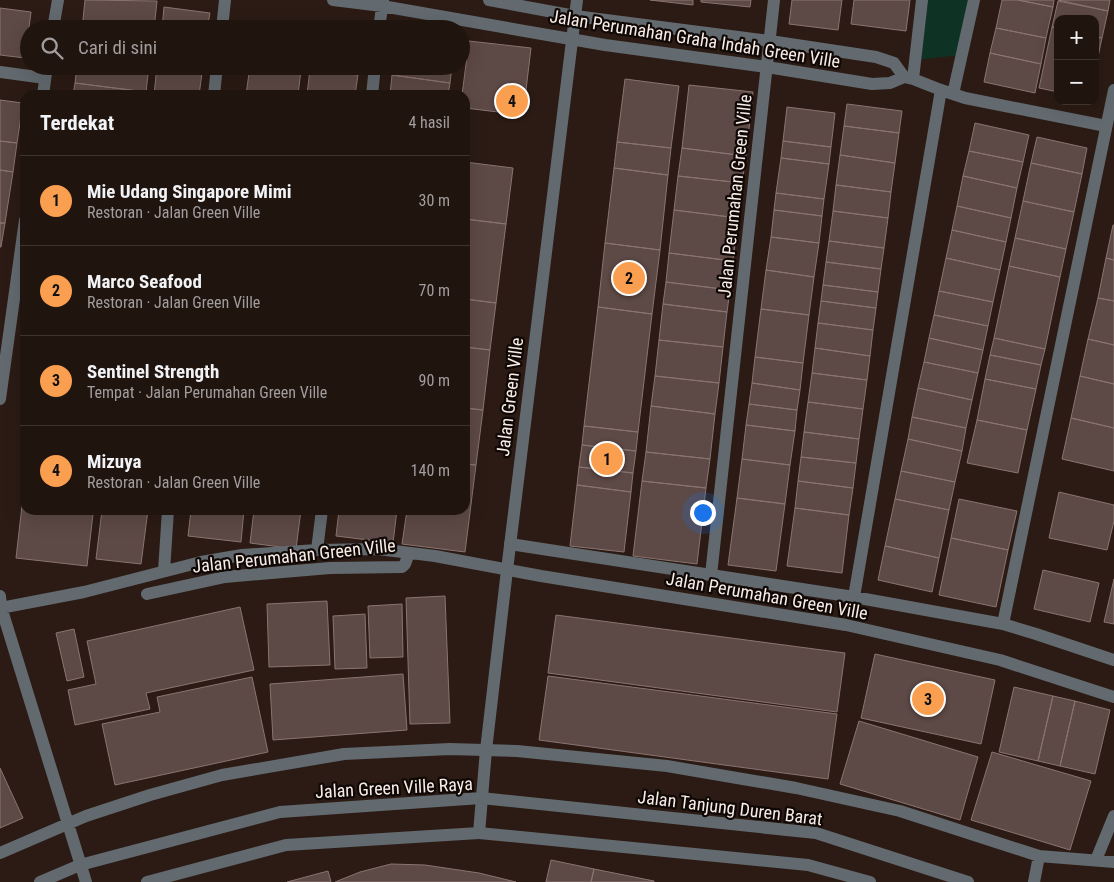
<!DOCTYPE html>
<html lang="id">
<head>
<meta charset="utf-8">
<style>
	body { margin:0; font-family:"Roboto Condensed",sans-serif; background:#281d18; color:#f1f3f6 }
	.controls { position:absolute; right:15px; top:15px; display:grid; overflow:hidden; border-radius:10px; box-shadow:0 5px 20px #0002 }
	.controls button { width:45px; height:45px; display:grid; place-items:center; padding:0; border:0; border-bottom:1px solid #3d332f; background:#20140f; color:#f1f3f6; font:25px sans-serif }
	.you { position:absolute; left:702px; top:512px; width:18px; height:18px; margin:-12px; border:4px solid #fff; border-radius:50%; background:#1a73e8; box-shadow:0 0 0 8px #1a73e833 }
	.badge { display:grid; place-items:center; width:32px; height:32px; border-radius:50%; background:#fa9f4f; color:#111; font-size:16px; font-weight:700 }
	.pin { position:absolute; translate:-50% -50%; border:2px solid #fff; box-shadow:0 1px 5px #0006 }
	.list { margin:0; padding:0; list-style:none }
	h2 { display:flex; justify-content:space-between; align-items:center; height:65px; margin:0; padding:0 20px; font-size:21px }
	h2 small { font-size:16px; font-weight:400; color:#a29e9e }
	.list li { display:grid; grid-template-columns:32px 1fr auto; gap:15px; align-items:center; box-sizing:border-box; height:90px; padding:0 20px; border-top:1px solid #3d332f }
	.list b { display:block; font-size:19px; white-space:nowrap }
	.list p { margin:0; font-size:16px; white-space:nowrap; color:#a29e9e }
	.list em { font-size:16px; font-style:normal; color:#a29e9e }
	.icon { flex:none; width:28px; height:28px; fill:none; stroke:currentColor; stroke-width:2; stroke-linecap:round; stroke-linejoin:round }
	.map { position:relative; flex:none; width:1114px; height:882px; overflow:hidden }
	.search { position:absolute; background:#20140f; box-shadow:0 5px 20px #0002; left:20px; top:20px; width:450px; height:55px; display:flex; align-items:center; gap:12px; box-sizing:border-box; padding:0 18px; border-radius:28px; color:#a29e9e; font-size:19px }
	.panel { position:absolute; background:#20140f; box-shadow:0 5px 20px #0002; left:20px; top:90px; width:450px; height:425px; border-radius:15px }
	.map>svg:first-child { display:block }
</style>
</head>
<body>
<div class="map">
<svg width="1114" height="882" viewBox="0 0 1114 882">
	<rect width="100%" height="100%" fill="#2b1b14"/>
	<path fill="#0e3224" d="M923,0H974L962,55L915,60Z"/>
	<path fill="#5d4946" stroke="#8a7471" d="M85,0L157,1L154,29H82Z
		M650,0H693V5Z
		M701,0H751L750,7L701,2Z
		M792,0H842L838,30L789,24Z
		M854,0H910L906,31L851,24Z
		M1002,0H1018L1053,7L1046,38L996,28Z
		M1018,0H1054L1053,7Z
		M1058,0H1110L1108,11Z
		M1058,1L1108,11L1102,38L1095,36V19H1058V28L1052,27Z
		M164,7L210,13L207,29H162Z
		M0,8L31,12L25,58L0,55Z
		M256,21L306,27V29H255Z
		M1052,27L1058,28V92L1039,88Z
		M996,28L1046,38L1041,64L990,53Z
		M1095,36L1102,38L1095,71Z
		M469,41L531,48L523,115L465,108V95H462Z
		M990,53L1041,64L1035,93L984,82Z
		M77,66H149L146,92L75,83Z
		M157,66H203L199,95H154Z
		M250,66H270L301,70L298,95H246Z
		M310,66H359L358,75L310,69Z
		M394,66H452L450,83L392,75Z
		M310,69L358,75L355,95H307Z
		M392,75L450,83L448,95H390Z
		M625,79L679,86L671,148L617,142Z
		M75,83L146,92L145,95H73Z
		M689,85L753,92L746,156L682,148Z
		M0,100L23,103L17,143L0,141Z
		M847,104L902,111L899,133L844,126Z
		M787,107L835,113L831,147L783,141Z
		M975,123L1029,135L1023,162L969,151Z
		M844,126L899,133L895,163L840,155Z
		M1037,137L1087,148L1082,174L1031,163Z
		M0,141L17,143L13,172L0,170Z
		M783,141L831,147L829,164L781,158Z
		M617,142L671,148L668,175L614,168Z
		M682,148L746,156L742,183L678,176Z
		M969,151L1023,162L1017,188L963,176Z
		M840,155L895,163L891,192L836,185Z
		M781,158L829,164L824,199L776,193Z
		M465,162L513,168L506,224L465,219Z
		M1031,163L1082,174L1074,212L1023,201Z
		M614,168L668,175L660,250L605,243Z
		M0,170L13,172L5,223H0Z
		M678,176L742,183L738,218L674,210Z
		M963,176L1017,188L1011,218L957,206Z
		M836,185L891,192L888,218L833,211Z
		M776,193L824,199L822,216L774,210Z
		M1023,201L1074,212L1066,249L1015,238Z
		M957,206L1011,218L1006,242L952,230Z
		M674,210L738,218L733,261L669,253Z
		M774,210L822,216L819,243L771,237Z
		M833,211L888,218L884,248L829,241Z
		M465,219L506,224L496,303L465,299Z
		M0,223H5L1,247H0Z
		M1113,225H1114V260L1106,258Z
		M952,230L1006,242L1000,270L946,258Z
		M771,237L819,243L814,277L766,270Z
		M1015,238L1066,249L1060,277L1009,266Z
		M829,241L884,248L881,269L826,262Z
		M605,243L660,250L652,314L598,307Z
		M669,253L733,261L730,290L666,282Z
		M946,258L1000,270L993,302L939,291Z
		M1106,258L1114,260V301L1098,298Z
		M826,262L881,269L878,292L823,285Z
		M1009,266L1060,277L1045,349L994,338Z
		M766,270L814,277L809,315L761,309Z
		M666,282L730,290L727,312L663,304Z
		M823,285L878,292L876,308L821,301Z
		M939,291L993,302L988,326L934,315Z
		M1098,298L1114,301V345L1088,339Z
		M465,299L496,303L490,350L465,347Z
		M821,301L876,308L873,330L818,323Z
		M663,304L727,312L723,347L659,340Z
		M598,307L652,314L638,432L584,426Z
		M761,309L809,315L803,363L755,357Z
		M934,315L988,326L983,350L929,338Z
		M818,323L873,330L870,356L815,348Z
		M929,338L983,350L978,373L924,362Z
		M994,338L1045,349L1041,365L990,355Z
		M1088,339L1114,345V384L1080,376Z
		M659,340L723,347L719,383L655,376Z
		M465,347L490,350L483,410L465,408Z
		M815,348L870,356L867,380L812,373Z
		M990,355L1041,365L1036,389L985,379Z
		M755,357L803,363L800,390L752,383Z
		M924,362L978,373L972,400L918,388Z
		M812,373L867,380L863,409L808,402Z
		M655,376L719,383L715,414L651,406Z
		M1080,376L1114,384V428L1071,418Z
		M985,379L1036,389L1027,430L977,420Z
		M752,383L800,390L797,410L749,404Z
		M918,388L972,400L966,428L912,417Z
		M808,402L863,409L859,439L804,432Z
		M749,404L797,410L795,431L746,425Z
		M651,406L715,414L710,459L646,452Z
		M465,408L483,410L476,465L465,464Z
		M912,417L966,428L962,451L908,439Z
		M1071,418L1114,428V471L1062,459Z
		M977,420L1027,430L1018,473L967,463Z
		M746,425L795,431L790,465L742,459Z
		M584,426L638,432L636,451L582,445Z
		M804,432L859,439L856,463L801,457Z
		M908,439L962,451L955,482L901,471Z
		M582,445L636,451L633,473L579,467Z
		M646,452L710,459L706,488L642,481Z
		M801,457L856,463L853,488L798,481Z
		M742,459L790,465L785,504L737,498Z
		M465,464L476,465L465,552L402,544L407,510H465Z
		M579,467L633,473L631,492L577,485Z
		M901,471L955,482L949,510L895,499Z
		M642,481L706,488L697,564L633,556Z
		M798,481L853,488L849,515L795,508Z
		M577,485L631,492L624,552L570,546Z
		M1059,492L1114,505V521L1107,550L1049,538Z
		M737,498L785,504L776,571L728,565Z
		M895,499L949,510L939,558L885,546Z
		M959,499L1017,511L1008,550L951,538Z
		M22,506H25V510H59L93,514L87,566L16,558Z
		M795,508L849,515L842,573L787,566Z
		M59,510H94L93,514Z
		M102,510H148L141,564L96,559Z
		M191,510H244L241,542L188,536Z
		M254,510H301L296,549L250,543Z
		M339,510H397L393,543L336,536Z
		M951,538L1008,550L996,607L939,595Z
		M885,546L939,558L932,592L878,580Z
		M1043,570L1099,583L1090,622L1034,609Z
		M1114,579V624L1104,622Z
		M445,596L450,723L410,724L406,598Z
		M327,601L330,665L269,667L267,604Z
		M402,604L403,657L370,658L368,606Z
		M240,607L254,670L146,693L150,709L75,725L68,690L96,684L87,641Z
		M365,614L367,668L335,669L333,616Z
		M556,615L845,653L837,712L548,673Z
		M74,629L84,677L67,681L56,633Z
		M875,654L995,680L981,744L861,718Z
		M403,674L407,730L273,740L270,684Z
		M548,676L837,714L828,779L539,740Z
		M252,677L268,752L115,785L102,724L160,712L157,697Z
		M1014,687L1053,696L1038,761L999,752Z
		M1053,696L1075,701L1060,766L1038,761Z
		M1075,701L1110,710L1095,774L1060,766Z
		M859,721L978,757L960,820L840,784Z
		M992,752L1091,781L1070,850L971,820Z
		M0,768L23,818L0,828Z
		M551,860L594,869L591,882H546Z
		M391,864L425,865L479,873L516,882H335L360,872Z
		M594,869L654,881V882H591Z
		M328,871L331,882H287Z"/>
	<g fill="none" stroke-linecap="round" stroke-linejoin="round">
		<path stroke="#626a6f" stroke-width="12" d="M333,0L382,6L605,45L767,67L872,84L890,83L904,77L913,79L941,90L965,98L1106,126
			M489,0L575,16L770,41L876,57L894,63L904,77
			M53,29L58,0
			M222,29L225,0
			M379,29L383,0
			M0,72L45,78
			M913,79L922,0
			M953,94L974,0
			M43,95L47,66
			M214,95L217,66
			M372,95L375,66
			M0,399L25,220
			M510,544L854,597L1003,624L1036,634L1114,660
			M317,550L322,510
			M164,571L168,510
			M711,575L774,0
			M147,594L225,577L330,568L402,567L405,564L409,553
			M0,596L1,607L86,882
			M854,597L941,90
			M0,608L84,592L201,562L242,555L317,550L378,549L435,556L541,576L846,625L1000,660L1114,697
			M1003,624L1114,90
			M481,798L816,833L968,882
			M479,833L808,865L870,882
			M0,853L86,816L150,795L222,775L344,754L450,749L517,751L667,766L796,788L900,811L1039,856L1114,862
			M1096,860L1114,816
			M1034,882L1039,856"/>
		<path stroke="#626a6f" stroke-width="12" d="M40,882L80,865L280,812L481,798
			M147,882L286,845L479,833L486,750L507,570L577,0"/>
	</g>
	<g text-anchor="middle" stroke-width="4.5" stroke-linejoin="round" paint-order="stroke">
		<g font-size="18" fill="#f8ece7" stroke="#0f0805">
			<text transform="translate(695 39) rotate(9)" y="6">Jalan Perumahan Graha Indah Green Ville</text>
			<text transform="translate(735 196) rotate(-84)" y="6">Jalan Perumahan Green Ville</text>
			<text transform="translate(510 397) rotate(-83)" y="6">Jalan Green Ville</text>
			<text transform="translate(294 556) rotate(-6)" y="6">Jalan Perumahan Green Ville</text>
			<text transform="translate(767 596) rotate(10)" y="6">Jalan Perumahan Green Ville</text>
			<text transform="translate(394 788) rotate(-3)" y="6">Jalan Green Ville Raya</text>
			<text transform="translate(730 808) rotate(7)" y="6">Jalan Tanjung Duren Barat</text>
		</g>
	</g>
</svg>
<div class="controls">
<button>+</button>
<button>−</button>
</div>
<div class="you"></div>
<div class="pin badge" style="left:607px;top:459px">1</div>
<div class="pin badge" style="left:629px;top:278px">2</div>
<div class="pin badge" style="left:928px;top:699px">3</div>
<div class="pin badge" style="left:512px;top:101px">4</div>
<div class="search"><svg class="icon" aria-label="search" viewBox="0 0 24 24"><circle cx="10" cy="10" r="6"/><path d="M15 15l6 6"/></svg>Cari di sini</div>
<section class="panel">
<h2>Terdekat<small>4 hasil</small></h2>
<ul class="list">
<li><span class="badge">1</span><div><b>Mie Udang Singapore Mimi</b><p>Restoran · Jalan Green Ville</p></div><em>30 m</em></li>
<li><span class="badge">2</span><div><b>Marco Seafood</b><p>Restoran · Jalan Green Ville</p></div><em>70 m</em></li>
<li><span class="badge">3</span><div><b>Sentinel Strength</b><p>Tempat · Jalan Perumahan Green Ville</p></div><em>90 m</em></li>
<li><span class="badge">4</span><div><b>Mizuya</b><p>Restoran · Jalan Green Ville</p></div><em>140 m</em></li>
</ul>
</section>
</div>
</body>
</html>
